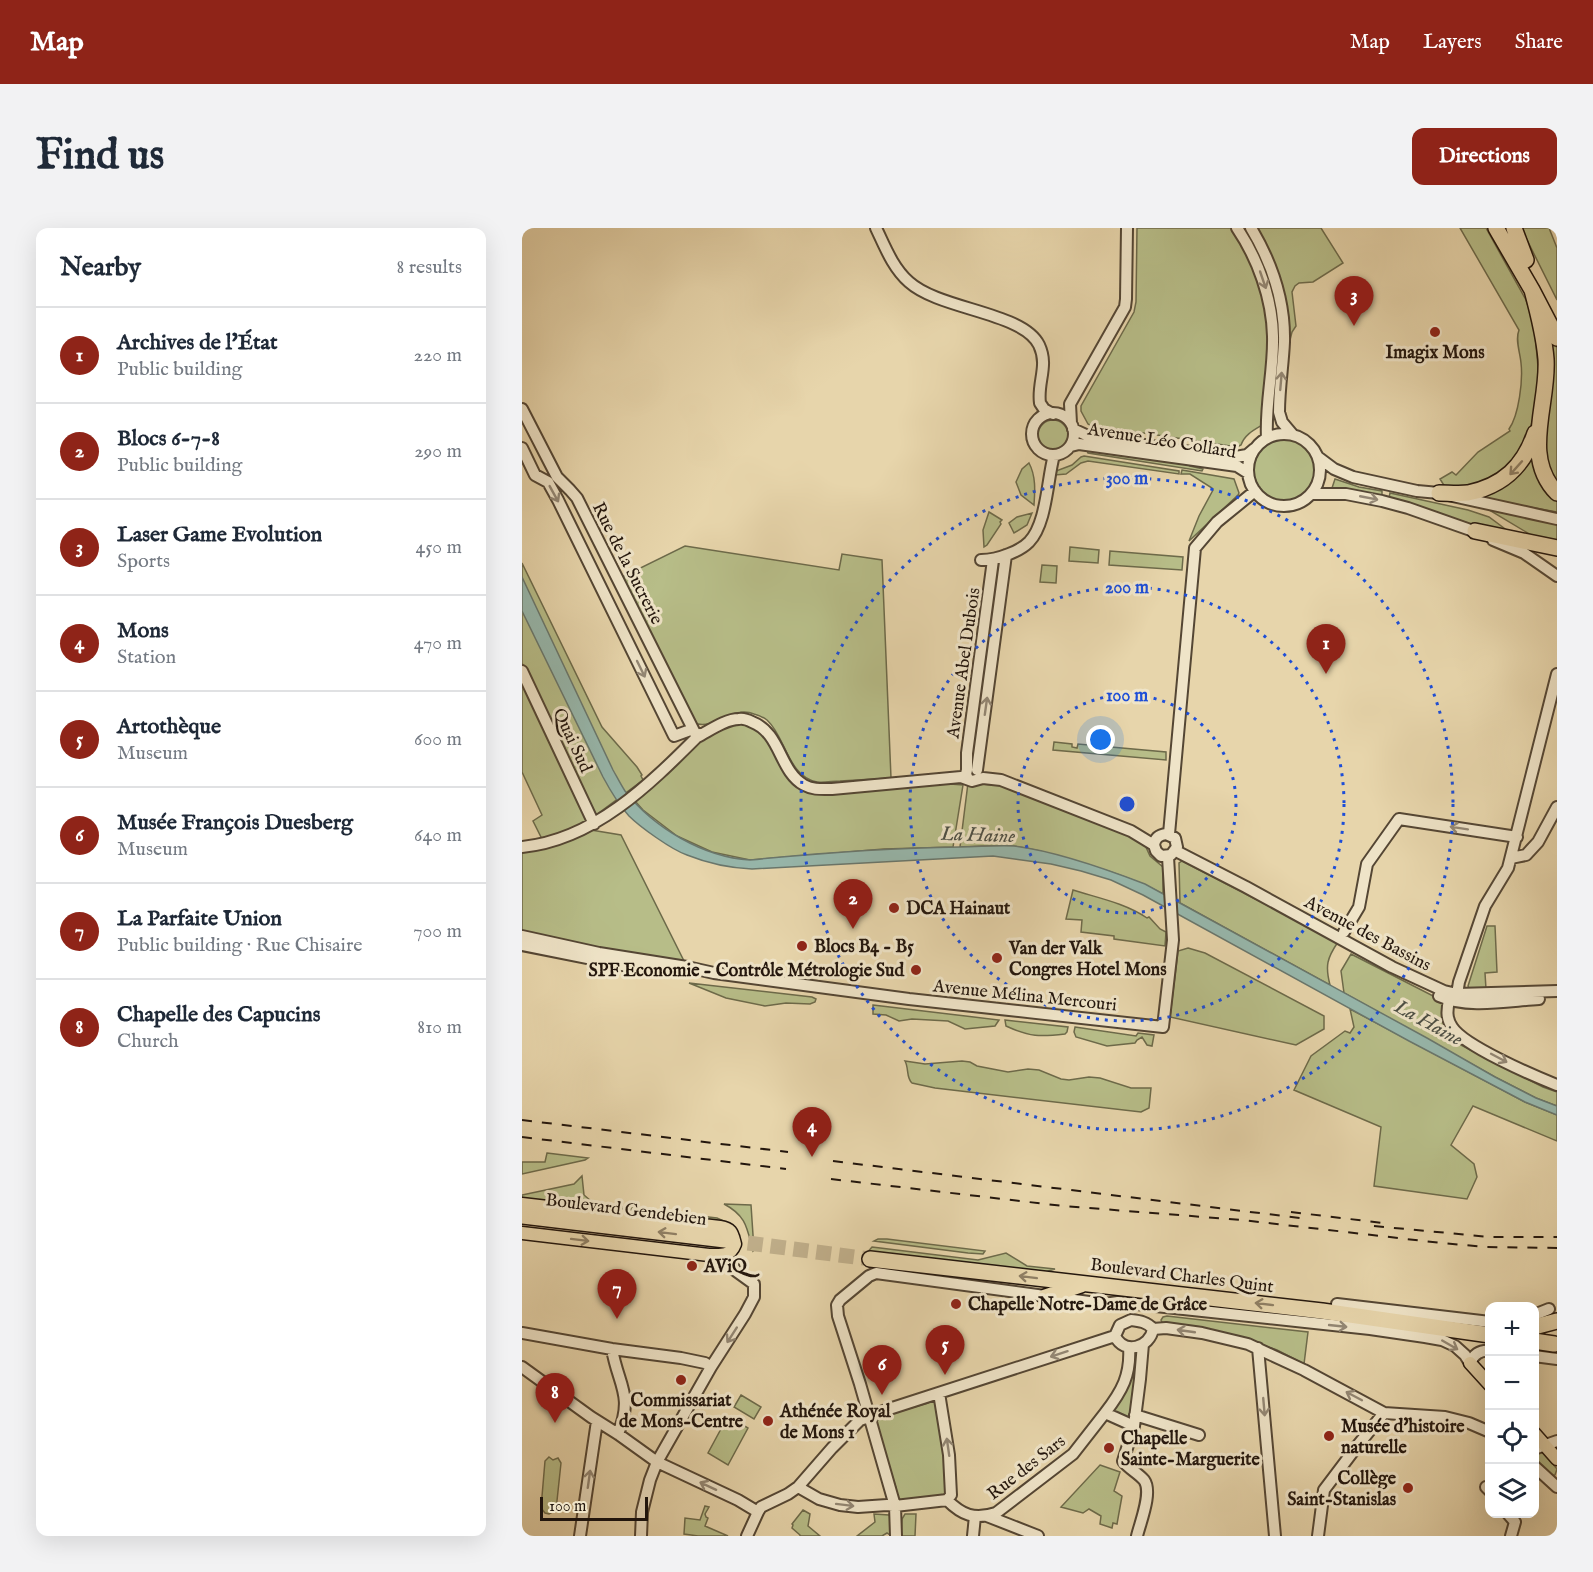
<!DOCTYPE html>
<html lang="en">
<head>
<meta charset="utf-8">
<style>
	body { margin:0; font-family:"IM FELL English",serif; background:#f2f2f3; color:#1f2937 }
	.controls { position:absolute; right:18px; bottom:18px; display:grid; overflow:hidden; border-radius:12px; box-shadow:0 6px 24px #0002 }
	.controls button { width:54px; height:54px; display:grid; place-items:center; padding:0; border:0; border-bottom:2px solid #e0e1e3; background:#fff; color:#1f2937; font:30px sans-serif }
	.scale { position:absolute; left:18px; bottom:15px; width:108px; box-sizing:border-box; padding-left:6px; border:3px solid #23160d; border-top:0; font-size:16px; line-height:21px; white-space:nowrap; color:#23160d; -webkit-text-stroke:4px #efe4c8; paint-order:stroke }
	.you { position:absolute; left:579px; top:512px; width:21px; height:21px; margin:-15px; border:4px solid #fff; border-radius:50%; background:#1a73e8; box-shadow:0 0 0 9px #1a73e833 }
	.badge { display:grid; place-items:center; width:39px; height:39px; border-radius:50%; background:#8f2418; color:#fff; font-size:20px; font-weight:700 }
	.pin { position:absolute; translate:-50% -50px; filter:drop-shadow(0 2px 3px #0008) }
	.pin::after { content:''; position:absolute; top:32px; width:21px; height:18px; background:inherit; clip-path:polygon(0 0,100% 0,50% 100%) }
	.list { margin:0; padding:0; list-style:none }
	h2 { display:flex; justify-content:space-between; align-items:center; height:78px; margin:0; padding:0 24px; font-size:26px }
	h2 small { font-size:20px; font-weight:400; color:#747a83 }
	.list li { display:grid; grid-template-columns:39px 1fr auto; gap:18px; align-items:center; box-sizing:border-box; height:96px; padding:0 24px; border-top:2px solid #e0e1e3 }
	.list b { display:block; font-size:22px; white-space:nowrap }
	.list p { margin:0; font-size:20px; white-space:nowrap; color:#747a83 }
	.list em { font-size:20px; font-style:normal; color:#747a83 }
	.icon { flex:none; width:33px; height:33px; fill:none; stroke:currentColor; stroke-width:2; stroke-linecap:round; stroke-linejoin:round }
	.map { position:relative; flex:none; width:1035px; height:1308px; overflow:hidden; border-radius:12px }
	header { display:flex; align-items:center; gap:36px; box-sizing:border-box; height:84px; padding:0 30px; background:#8f2418; color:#fff }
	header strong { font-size:28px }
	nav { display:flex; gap:33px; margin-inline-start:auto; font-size:21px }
	.intro { display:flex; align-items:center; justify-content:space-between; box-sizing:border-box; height:144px; padding:0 36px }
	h1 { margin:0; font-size:42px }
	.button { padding:15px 27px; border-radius:12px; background:#8f2418; color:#fff; font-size:21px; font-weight:700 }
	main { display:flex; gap:36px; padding:0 36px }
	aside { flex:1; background:#fff; border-radius:12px; box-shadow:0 6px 24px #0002 }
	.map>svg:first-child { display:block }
</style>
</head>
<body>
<header>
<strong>Map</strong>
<nav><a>Map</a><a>Layers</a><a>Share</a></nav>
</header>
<div class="intro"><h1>Find us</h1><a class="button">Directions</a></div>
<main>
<aside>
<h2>Nearby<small>8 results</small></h2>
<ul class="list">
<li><span class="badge">1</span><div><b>Archives de l'État</b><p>Public building</p></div><em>220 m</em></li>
<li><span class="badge">2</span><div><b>Blocs 6-7-8</b><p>Public building</p></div><em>290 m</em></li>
<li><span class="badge">3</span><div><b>Laser Game Evolution</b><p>Sports</p></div><em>450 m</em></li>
<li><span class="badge">4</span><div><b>Mons</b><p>Station</p></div><em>470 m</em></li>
<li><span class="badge">5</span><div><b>Artothèque</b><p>Museum</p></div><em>600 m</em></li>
<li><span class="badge">6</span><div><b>Musée François Duesberg</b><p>Museum</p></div><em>640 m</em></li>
<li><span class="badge">7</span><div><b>La Parfaite Union</b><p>Public building · Rue Chisaire</p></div><em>700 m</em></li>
<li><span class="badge">8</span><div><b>Chapelle des Capucins</b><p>Church</p></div><em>810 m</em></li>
</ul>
</aside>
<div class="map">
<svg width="1035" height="1308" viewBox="0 0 1035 1308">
	<rect width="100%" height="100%" fill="#e7d5ab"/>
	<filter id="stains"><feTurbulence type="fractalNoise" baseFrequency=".00333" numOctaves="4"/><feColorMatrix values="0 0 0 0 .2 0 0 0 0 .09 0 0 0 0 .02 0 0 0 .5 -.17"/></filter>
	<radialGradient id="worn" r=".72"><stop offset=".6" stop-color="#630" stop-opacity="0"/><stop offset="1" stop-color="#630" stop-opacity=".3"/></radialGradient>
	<path fill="#b7bd88" stroke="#6d6a4a" stroke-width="1.5" d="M615,0H711L729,27L748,95L742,196C732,202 723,206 719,217L715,219L568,197L566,196L559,183V178L612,84L614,74Z
		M732,0H799L821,35L791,54L777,55L773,58L770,64L774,98L770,104L768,112H766L763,92Z
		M938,0H964L1004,72L1012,95L1017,150L1014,178L1008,202L1000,224L972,250L947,258L923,259L918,251L930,244L934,247L956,224L988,203L987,201C997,187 1001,152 999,135C998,124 993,112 997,102Z
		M999,0H1027L1035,20V72Z
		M1028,106L1035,120V258L1023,235Z
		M516 207a15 15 0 1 1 30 0a15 15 0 1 1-30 0Z
		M732 242a31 31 0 1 1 62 0a31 31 0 1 1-62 0Z
		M564,220L660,233L668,238L681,241L680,243L566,225Z
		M1008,225L1035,270V284L952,269Z
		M562,228L657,243V246L566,233L559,235L544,246L533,247L534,243L550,237L559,229Z
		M507,235C514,248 513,263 512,277L499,267L494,254L500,241Z
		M660,242L712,251L717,265L716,267L667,313L677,288L691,262L690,260L668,246H659Z
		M813,251L837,259L860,263V268L820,260H810Z
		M868,265L946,282L967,289L990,306L969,303L916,285L867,270Z
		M964,280L1035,293V315L1014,310Z
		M467,284L480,292L478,294L479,296L465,317L462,319L461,302Z
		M510,285L505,297L492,305L487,295L495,289Z
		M163,318L317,342L320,326L360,332L369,550C352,551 335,552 318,553C311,553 302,555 295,554C266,549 264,509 245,492C241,489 236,487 232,486C210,477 193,503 172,495L98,350Z
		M548,319L577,322L576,335L547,333Z
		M588,323L661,329L660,342L587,337Z
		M0,335L80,499L115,539L120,547L119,548L121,552L74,587L0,435Z
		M520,337L535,338L534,355L518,354Z
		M0,451L68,594L21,613L11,593L20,587L0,544Z
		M218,494L234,499L245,509L279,558L415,555L441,557L431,619L362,621L228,632L190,624L155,608L121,582L113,573C143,544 176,504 218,494Z
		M532,514L550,516V519L555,520L556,516L644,524V532L531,522Z
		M446,555L486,558L619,612L623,617L628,628L641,639V666C613,651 584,642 554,633C533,627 512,620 490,618C472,617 456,618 438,619Z
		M63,601L99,607L165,739L0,708V619Z
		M660,633L816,714C805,730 803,738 808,757L658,675L657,635Z
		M551,662C576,670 603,675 625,690L627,689L638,701L644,704L643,718L592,711V708L559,704L560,692L544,691Z
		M965,698H973L975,744L963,745L964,761L947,760L946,758Z
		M666,720L683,725L802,788V801L774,817L648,789L656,723Z
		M829,726L921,773L922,781L931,813L1021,859L1035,864V878L1014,870L973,849L822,765L819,743Z
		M167,755L290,769L294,771L293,774L288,776L264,775L243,778L204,770Z
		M351,777L477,792L473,798L443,801L426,793L390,791L377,793L364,787L351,786Z
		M828,781L1003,874L1035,887V913L951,878L929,917L952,936L955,949L945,971L852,958L859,899L772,862L789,828L823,803L828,805L832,799Z
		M483,792L546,799L545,804L543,806C518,809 508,809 484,798Z
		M553,799L614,808L616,805L632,807L630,818L625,817L620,809L615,812L613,815L585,818L554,809L552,804Z
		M383,833L403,836L440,833L448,834L455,838L486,844L506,841L517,842L539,851L547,852L567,849L578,850L609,860H629L627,880L619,884L413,860L390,855C384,850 387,840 383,833Z
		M25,925L66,930L63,932L0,946V934H23Z
		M60,948L62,967L70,974L60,980L0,973V967L52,956Z
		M202,976L229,977L232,1022L231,1023C225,1001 225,988 202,976Z
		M83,977L195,990L206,995L72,979Z
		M356,1011H365L463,1023L461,1026L446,1025L352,1013Z
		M350,1019L456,1032L484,1025L505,1038L533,1041L520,1045L355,1038L352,1042L349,1041L342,1032L343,1027Z
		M645,1088L786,1104L782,1136L755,1122L714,1108L641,1096L639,1092L641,1089Z
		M621,1116L612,1198L583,1185L592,1174L607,1119Z
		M219,1167L239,1179L232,1191L212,1179Z
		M408,1170L415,1172L427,1267L378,1274L375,1271L372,1262L374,1260L355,1199H353V1187L369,1186L406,1175L405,1171Z
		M206,1188L226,1200L206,1237L186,1225Z
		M1019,1221L1035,1241L1033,1247L1030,1248L1013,1234L1012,1224Z
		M27,1229L31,1232L36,1230L39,1235L34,1282L27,1286L23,1285L19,1280L23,1233Z
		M578,1237L598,1244L592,1263L600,1268L595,1296L591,1295L590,1300L578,1296L579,1288L567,1281L561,1285L539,1279Z
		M183,1278L187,1279L183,1286L184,1289L186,1290L183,1298L206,1308H176L162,1306L163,1290L178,1292Z
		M281,1282L288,1286L286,1298L298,1308H278V1307L270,1300L271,1297L270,1296Z
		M352,1286L367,1287L369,1290L368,1307L365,1305L360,1308H335L353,1294Z
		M383,1286H394L393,1308H379L380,1291Z"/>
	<path fill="#97b8ad" stroke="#69776d" stroke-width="1.5" d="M0,349L91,542C95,549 99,557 103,563C132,600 181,629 228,632C298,625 368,620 438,619C456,619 474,617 492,618C534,623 584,641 623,656L905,810L973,849L1014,870L1035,878V887L1003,874L887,813L621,667L589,652L559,643L529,636L471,628L230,641C208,640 185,635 165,627C150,622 118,599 107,588C96,576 88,562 81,549L0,383Z"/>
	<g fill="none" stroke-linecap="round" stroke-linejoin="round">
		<path stroke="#c0af8b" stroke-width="15" stroke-dasharray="15 8" stroke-linecap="butt" d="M203,1012L348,1031"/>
		<defs>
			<path id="minor" d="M354,0C363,19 371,40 387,54C418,82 501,84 517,117C527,138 515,154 518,175L522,181L531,186
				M715,0C736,31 750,70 751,108C752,142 743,176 745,210
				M729,0C750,35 763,73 762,114C761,137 757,160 757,184L760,194L771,207
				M0,181L35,249L48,262L55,270L175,509
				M510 206a21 21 0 1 1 42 0a21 21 0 1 1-42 0Z
				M549,195L548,176L603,79L604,71L605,0
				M551,201L564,207L589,212L708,230L725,227L732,221
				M726 242a36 36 0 1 1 72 0a36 36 0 1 1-72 0Z
				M549,218L557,216L715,238L726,245
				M0,220L13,247L26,254L36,272L152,508L171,501
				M796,229L812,241L831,249L895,263L917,265L1035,291
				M789,266H824L860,273L886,280L957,305
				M971,312L1002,325L1035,348
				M459,332C470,332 477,330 487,326C495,323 501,320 507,314C525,295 525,252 532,227
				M0,443L72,596
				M175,509C187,503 203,491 217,491C222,490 226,492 230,494C259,505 257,543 282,557C291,562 300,561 310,561L439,549L450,553L461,550L479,552L609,603L632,617L634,623L639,628L649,627L655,619L653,610L644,606C637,607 633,610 632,617
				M455,542L484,327
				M446,551L444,546L445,542V525L471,332
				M647,606L673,320L695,294L733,263
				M0,619C73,612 129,555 178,506
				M654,623L724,659L870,739L922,763L935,766L1035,763
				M989,630L1004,627L1016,614L1035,579
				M822,704L837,679L845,636L877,591L995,609
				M0,708L77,725L165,739L192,745L387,771L641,799L651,712L646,629
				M0,717L120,741L156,744
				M935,766L937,754L963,678L986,640L1035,446
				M917,768C946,781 985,773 1017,771
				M927,772C925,782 924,790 930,799C942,818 1012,848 1035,857
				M815,1076L968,1094
				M1012,1087L1027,1081
				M609,1092C618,1093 625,1094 631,1101C628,1120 602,1127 593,1108L598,1097Z
				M631,1101L644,1100L680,1105L726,1116L782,1142L862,1185L923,1189L947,1195L968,1204
				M0,1105L90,1121L159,1130L183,1135L189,1139
				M607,1119C609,1147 600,1163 583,1185L612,1198
				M736,1120L753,1308
				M90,1121C96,1157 112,1167 96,1206
				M1012,1128L1035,1131
				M0,1139L69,1189L96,1206L135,1234L216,1272L236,1284
				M417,1165L427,1227L429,1267L425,1272
				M613,1187L677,1207
				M1012,1221L1035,1213
				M1012,1238L1035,1259
				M276,1259L297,1271L318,1277L336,1279L365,1277L373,1278L425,1272C440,1287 452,1292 474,1285L551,1226L583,1185
				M964,1259L968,1263
				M986,1286L993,1294L989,1308
				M465,1288L516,1308
				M58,1308L75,1193
				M119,1308L120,1284L128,1252L135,1234L189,1139L223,1086L232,1069V1056L214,1043L203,1028
				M225,1308L236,1284L239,1279L266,1266L276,1259L310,1220L338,1192L364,1182L593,1108
				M374,1308L373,1278L338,1156L316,1088L315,1077L318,1072L347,1048L354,1045L582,1076L596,1074L848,1101L903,1109L920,1112L933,1118L943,1127L948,1135C952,1126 958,1122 968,1123
				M451,1308L453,1288
				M615,1308C618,1295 631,1264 622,1252C616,1245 607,1241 601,1233L612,1198L618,1151L621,1116
				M796,1308L802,1262L836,1217L862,1185"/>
			<path id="major" d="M0,976L198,999C210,1001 210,1005 213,1016C208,1029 199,1027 187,1027L0,1005
				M948,1135L968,1157
				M1012,1205L1035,1231"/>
			<path id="highway" d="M974,0L1010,62L1035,110
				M992,0L1004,32
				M1010,62C1016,84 1022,107 1024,131C1027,175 999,229 1035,265
				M917,265C926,265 937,266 946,265C981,258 1002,238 1013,205
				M953,303L1035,320
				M0,988L203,1012
				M348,1031L800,1083L968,1107
				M523,1069L559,1057
				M1012,1099L1035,1093
				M1012,1113L1032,1116"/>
		</defs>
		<use href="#minor" stroke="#544634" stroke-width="14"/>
		<use href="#major" stroke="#23160d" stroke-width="15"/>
		<use href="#highway" stroke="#23160d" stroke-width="18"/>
		<use href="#minor" stroke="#efe4c8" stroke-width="10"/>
		<use href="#major" stroke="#e7d5ab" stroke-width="12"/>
		<use href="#highway" stroke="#e7d5ab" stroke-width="15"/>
		<path stroke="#23160d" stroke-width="2" stroke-dasharray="10 10" stroke-linecap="butt" d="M0,892L266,924
			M0,909L264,941
			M311,933L778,990
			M309,951L541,978L720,992L919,1015L964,1019L1035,1020
			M769,984L861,995
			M852,998L968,1009H1035"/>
	</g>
	<defs><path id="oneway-shaft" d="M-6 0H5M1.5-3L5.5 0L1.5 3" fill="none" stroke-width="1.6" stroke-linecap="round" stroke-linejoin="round" transform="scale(1.5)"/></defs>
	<g stroke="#938774">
		<use href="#oneway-shaft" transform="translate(741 52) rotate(71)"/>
		<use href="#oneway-shaft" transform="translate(759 153) rotate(-85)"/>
		<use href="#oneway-shaft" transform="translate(32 266) rotate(61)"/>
		<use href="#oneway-shaft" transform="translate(847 270) rotate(11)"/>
		<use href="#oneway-shaft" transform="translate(119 441) rotate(64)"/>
		<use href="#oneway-shaft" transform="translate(464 478) rotate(-82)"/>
		<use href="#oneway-shaft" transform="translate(937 600) rotate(-171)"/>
		<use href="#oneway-shaft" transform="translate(977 830) rotate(28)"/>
		<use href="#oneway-shaft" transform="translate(816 1098) rotate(6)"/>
		<use href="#oneway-shaft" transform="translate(664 1103) rotate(-172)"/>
		<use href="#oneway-shaft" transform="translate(210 1107) rotate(123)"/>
		<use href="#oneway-shaft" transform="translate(928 1117) rotate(30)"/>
		<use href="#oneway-shaft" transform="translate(537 1126) rotate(162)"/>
		<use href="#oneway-shaft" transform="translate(832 1168) rotate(-152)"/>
		<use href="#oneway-shaft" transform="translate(742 1179) rotate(85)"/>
		<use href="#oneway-shaft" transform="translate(426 1219) rotate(-98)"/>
		<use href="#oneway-shaft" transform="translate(67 1251) rotate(-82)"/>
		<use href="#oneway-shaft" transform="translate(186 1258) rotate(-155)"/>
		<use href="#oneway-shaft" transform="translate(323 1277) rotate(7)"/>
	</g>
	<g stroke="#8f7f64">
		<use href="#oneway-shaft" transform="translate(994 240) rotate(132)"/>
		<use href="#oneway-shaft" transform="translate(145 1005) rotate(-173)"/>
		<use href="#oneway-shaft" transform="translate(58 1012) rotate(7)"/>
		<use href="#oneway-shaft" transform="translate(506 1049) rotate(-173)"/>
		<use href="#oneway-shaft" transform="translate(742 1076) rotate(-173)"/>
	</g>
	<g fill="none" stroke="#1d4ed8" stroke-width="3" stroke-dasharray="3 6">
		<circle cx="605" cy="576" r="109"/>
		<circle cx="605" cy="576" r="217"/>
		<circle cx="605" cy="576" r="326"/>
	</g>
	<g fill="#8f2418" stroke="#efe4c8" stroke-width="2">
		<circle cx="913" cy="104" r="6"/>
		<circle cx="372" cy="680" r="6"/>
		<circle cx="280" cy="718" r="6"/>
		<circle cx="475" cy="730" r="6"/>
		<circle cx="394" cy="742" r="6"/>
		<circle cx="170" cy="1038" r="6"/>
		<circle cx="434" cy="1076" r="6"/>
		<circle cx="159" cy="1152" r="6"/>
		<circle cx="246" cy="1193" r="6"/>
		<circle cx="807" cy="1208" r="6"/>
		<circle cx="587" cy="1220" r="6"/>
		<circle cx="886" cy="1260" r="6"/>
	</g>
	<g text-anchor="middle" stroke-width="6" stroke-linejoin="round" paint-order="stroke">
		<g font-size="18" font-weight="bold" fill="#23160d" stroke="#efe4c8" text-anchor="start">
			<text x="913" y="130" text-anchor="middle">Imagix Mons</text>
			<text x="384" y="686">DCA Hainaut</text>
			<text x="292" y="724">Blocs B4 - B5</text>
			<text x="487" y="726">Van der Valk<tspan x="487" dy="21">Congres Hotel Mons</tspan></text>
			<text x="382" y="748" text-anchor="end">SPF Economie - Contrôle Métrologie Sud</text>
			<text x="182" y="1044">AViQ</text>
			<text x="446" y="1082">Chapelle Notre-Dame de Grâce</text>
			<text x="159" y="1178" text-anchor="middle">Commissariat<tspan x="159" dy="21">de Mons-Centre</tspan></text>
			<text x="258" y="1189">Athénée Royal<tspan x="258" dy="21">de Mons 1</tspan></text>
			<text x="819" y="1204">Musée d'histoire<tspan x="819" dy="21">naturelle</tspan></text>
			<text x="599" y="1216">Chapelle<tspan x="599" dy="21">Sainte-Marguerite</tspan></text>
			<text x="874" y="1256" text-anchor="end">Collège<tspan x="874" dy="21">Saint-Stanislas</tspan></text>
		</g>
		<g font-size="18" fill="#23160d" stroke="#efe4c8">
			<text transform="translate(640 212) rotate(9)" y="6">Avenue Léo Collard</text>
			<text transform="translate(106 335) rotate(63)" y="6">Rue de la Sucrerie</text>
			<text transform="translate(441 435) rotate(-82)" y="6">Avenue Abel Dubois</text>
			<text transform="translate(51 512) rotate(65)" y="6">Quai Sud</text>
			<text transform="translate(846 705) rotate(28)" y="6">Avenue des Bassins</text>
			<text transform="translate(503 767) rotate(6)" y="6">Avenue Mélina Mercouri</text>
			<text transform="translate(104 981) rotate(7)" y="6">Boulevard Gendebien</text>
			<text transform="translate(660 1047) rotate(7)" y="6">Boulevard Charles Quint</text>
			<text transform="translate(504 1239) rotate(-38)" y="6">Rue des Sars</text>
		</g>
		<g font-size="20" font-style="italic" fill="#4c4f45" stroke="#efe4c8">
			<text transform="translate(456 606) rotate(2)" y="7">La Haine</text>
			<text transform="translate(907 794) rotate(29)" y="7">La Haine</text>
		</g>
	</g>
	<circle cx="605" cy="576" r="9" fill="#1d4ed8" stroke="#efe4c8" stroke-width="3"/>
	<g font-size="18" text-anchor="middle" font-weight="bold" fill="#1d4ed8" stroke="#efe4c8" stroke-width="6" stroke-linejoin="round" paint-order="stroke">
		<text x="605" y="256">300 m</text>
		<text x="605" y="365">200 m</text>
		<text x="605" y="473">100 m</text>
	</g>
	<rect width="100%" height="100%" filter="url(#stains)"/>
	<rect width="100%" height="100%" fill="url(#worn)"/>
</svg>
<div class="controls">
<button>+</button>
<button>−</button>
<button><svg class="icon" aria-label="locate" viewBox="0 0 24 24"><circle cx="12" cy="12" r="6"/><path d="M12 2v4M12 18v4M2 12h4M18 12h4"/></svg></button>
<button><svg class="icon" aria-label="layers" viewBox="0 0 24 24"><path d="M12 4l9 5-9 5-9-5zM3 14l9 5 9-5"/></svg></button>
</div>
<div class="scale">100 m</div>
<div class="you"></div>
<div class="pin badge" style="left:804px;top:446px">1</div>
<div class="pin badge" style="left:331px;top:701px">2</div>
<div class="pin badge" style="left:832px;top:98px">3</div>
<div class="pin badge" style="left:290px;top:929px">4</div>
<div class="pin badge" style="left:423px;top:1147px">5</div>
<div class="pin badge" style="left:360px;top:1167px">6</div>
<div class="pin badge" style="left:95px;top:1091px">7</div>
<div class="pin badge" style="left:33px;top:1195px">8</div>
</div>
</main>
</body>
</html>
